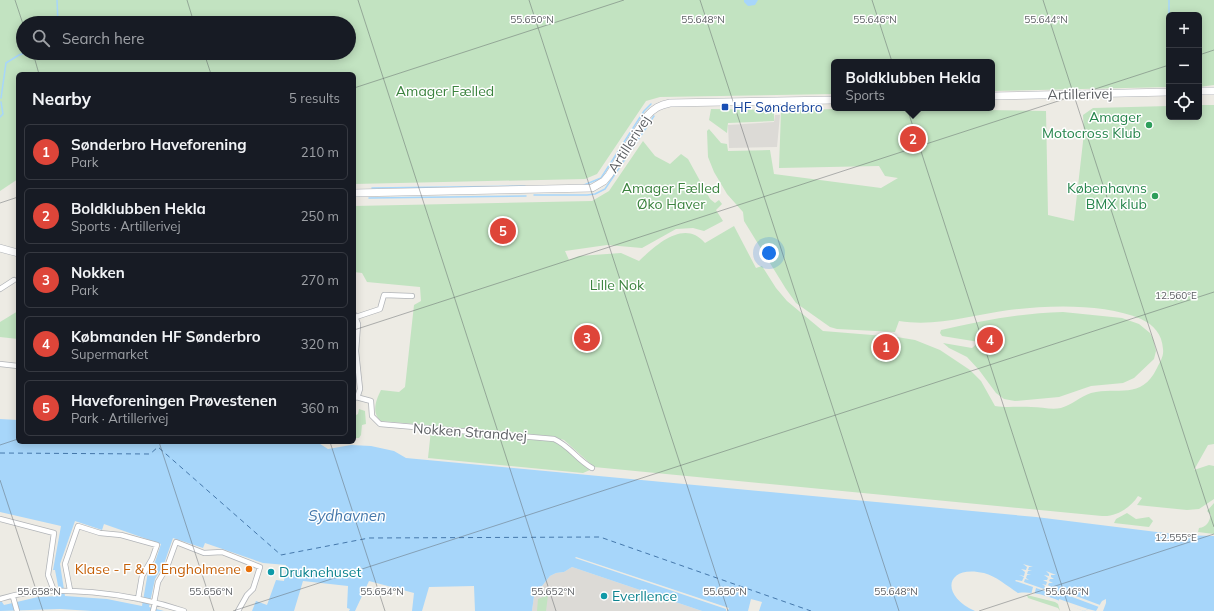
<!DOCTYPE html>
<html lang="en">
<head>
<meta charset="utf-8">
<style>
	body { margin:0; font-family:Mulish,sans-serif; background:#242831; color:#f1f3f6 }
	.controls { position:absolute; right:12px; top:12px; display:grid; overflow:hidden; border-radius:6px; box-shadow:0 2px 10px #0003 }
	.controls button { width:36px; height:36px; display:grid; place-items:center; padding:0; border:0; border-bottom:1px solid #363941; background:#171b24; color:#f1f3f6; font:20px sans-serif }
	.you { position:absolute; left:769px; top:253px; width:14px; height:14px; margin:-10px; border:3px solid #fff; border-radius:50%; background:#1a73e8; box-shadow:0 0 0 6px #1a73e833 }
	.badge { display:grid; place-items:center; width:26px; height:26px; border-radius:50%; background:#de4539; color:#fff; font-size:13px; font-weight:700 }
	.pin { position:absolute; translate:-50% -50%; border:2px solid #fff; box-shadow:0 1px 4px #0006 }
	.popup { position:absolute; left:831px; top:59px; width:164px; height:52px; box-sizing:border-box; display:grid; place-content:center; border-radius:6px; background:#171b24; filter:drop-shadow(0 1px 3px #0005); font-size:13px; white-space:nowrap; color:#9ea1a6 }
	.popup b { font-size:15px; color:#f1f3f6 }
	.popup::after { content:''; position:absolute; left:50%; top:100%; margin-left:-8px; border:8px solid transparent; border-top-color:#171b24 }
	.list { margin:0; padding:0; list-style:none }
	h2 { display:flex; justify-content:space-between; align-items:center; height:52px; margin:0; padding:0 16px; font-size:17px }
	h2 small { font-size:13px; font-weight:400; color:#9ea1a6 }
	.list li { display:grid; grid-template-columns:26px 1fr auto; gap:12px; align-items:center; box-sizing:border-box; height:56px; margin:0 8px 8px; padding:0 8px; border:1px solid #363941; border-radius:6px }
	.list b { display:block; font-size:15px; white-space:nowrap }
	.list p { margin:0; font-size:13px; white-space:nowrap; color:#9ea1a6 }
	.list em { font-size:13px; font-style:normal; color:#9ea1a6 }
	.icon { flex:none; width:22px; height:22px; fill:none; stroke:currentColor; stroke-width:2; stroke-linecap:round; stroke-linejoin:round }
	.map { position:relative; flex:none; width:1214px; height:611px; overflow:hidden }
	.search { position:absolute; background:#171b24; box-shadow:0 2px 10px #0003; left:16px; top:16px; width:340px; height:44px; display:flex; align-items:center; gap:10px; box-sizing:border-box; padding:0 14px; border-radius:22px; color:#9ea1a6; font-size:15px }
	.panel { position:absolute; background:#171b24; box-shadow:0 2px 10px #0003; left:16px; top:72px; width:340px; height:372px; border-radius:6px }
	.map>svg:first-child { display:block }
</style>
</head>
<body>
<div class="map">
<svg width="1214" height="611" viewBox="0 0 1214 611">
	<rect width="100%" height="100%" fill="#edebe4"/>
	<path fill="#dcdad6" d="M775,115H780L777,147L729,148L728,125L774,122Z
		M572,567L702,611H532L535,589L542,586L550,576L556,573L564,572Z"/>
	<path fill="#c2e3c1" fill-rule="evenodd" d="M0,0H1214V85L1199,87V15H1169V87L992,91V62H834V94L660,97L646,101L597,174L585,179L354,184V74H18V179L0,191ZM23,23H349V53H23Z
		M1199,105H1214V444L1208,445L1194,470L1209,465L1214,466V499L1199,509L1187,510L1137,505L1142,498L1138,496C1131,507 1117,517 1102,516L594,467L564,440L549,436L381,421C371,413 376,400 381,390L399,392L405,387L414,305L421,301L420,287L367,282L362,273L354,272V206L592,201L609,191L643,141L655,156L670,164L681,154L688,159L710,199L715,203L719,200L722,204L716,210L723,221L704,231L693,228L676,229L642,248L607,245L565,251L569,260L579,256L621,253L639,261C655,246 684,218 705,243L734,226L756,268L762,266L776,288L787,301L823,331L897,337L915,340L940,350L970,370L981,381L995,406C1008,408 1019,406 1031,407C1042,407 1051,410 1061,408C1072,405 1081,396 1091,393C1118,386 1141,401 1157,368C1160,362 1164,356 1163,349C1162,334 1154,325 1141,319C1105,303 1047,305 1009,310C972,315 937,327 899,321L895,332L837,329L830,327L796,303L786,289L744,221L743,212L727,194L714,172L708,157L707,131L709,129L721,143L727,144L728,151L770,150L774,174L881,188L898,178L885,176L879,166L779,168L781,111L859,108L1046,111L1048,215L1074,221L1084,133L1083,115L1093,108L1169,106V117H1199Z
		M711,109L774,110V121L728,123L727,133L709,120Z
		M18,311V339L0,337V322Z
		M1063,312L1122,318L1139,324L1150,333L1153,339L1156,351L1154,359L1134,378L1123,383L1091,386L1059,397L1015,401L1004,399L996,393L979,370L967,357L949,348L943,343L972,348L979,342L942,336L940,333L941,330C982,321 1021,313 1063,312Z
		M359,409L365,411L366,424L362,425L361,435L359,438H354V416L358,414Z
		M431,430L554,441L563,447L590,470L583,473L428,458Z
		M1214,503V534L1198,532L1199,528C1207,527 1209,522 1211,515L1207,511Z
		M1127,513L1136,519L1149,517L1153,521L1149,527L1114,523L1116,519Z
		M548,595L546,611H537L538,599Z
		M1027,595L1055,602L1058,604L1060,611L1058,608L1028,598Z"/>
	<path fill="#a7d6fa" fill-rule="evenodd" d="M744,0H758L755,5L748,6L744,2Z
		M0,419L18,420V442H317L328,449L351,445L371,446L394,451L406,458L1036,517L1181,535L1214,536V611H1103L1106,603V599L1102,601L1096,611L1088,609L1084,611C1063,603 1041,590 1018,593C1007,586 996,576 984,573C946,564 939,595 975,611H759L762,602L751,599L748,611H702L572,567L564,572L556,573L550,576L542,586L535,589L532,611H475L474,586L429,587L422,611H412L414,593L369,581L355,611H349L350,609L347,608L348,586L303,581L294,611H252L256,601L267,605L276,580L284,581L286,565L263,563L205,543L203,548L173,538L164,564L155,579L149,607L164,611H92L60,609L0,611V599L4,605L38,597L60,596L55,570H53L61,526L0,512ZM75,521L102,530L104,524L161,544L155,562L148,572L142,606L107,599L65,596L60,564Z"/>
	<path fill="#edebe4" d="M576,557L729,608L728,610L726,611V609L575,558Z
		M1023,564L1033,567H1029L1028,570L1032,571H1028L1027,574L1031,575H1027L1026,578L1029,580L1025,579L1024,582L1044,589L1045,586L1042,584L1046,585L1047,582L1043,580H1047L1048,578L1044,575L1049,576V574L1046,571L1056,575H1051V577L1054,579H1050L1049,581L1053,583H1049L1048,585L1052,588L1047,587V589L1055,593L1054,594L1036,588L1034,596L1031,595L1033,587L1015,581L1016,580L1022,581L1024,577L1019,575L1024,576L1025,572L1021,569L1026,570L1027,567Z
		M1060,590L1100,605L1099,607L1059,592Z
		M1059,599L1088,609L1084,611L1059,602Z"/>
	<g fill="none" stroke-linecap="round" stroke-linejoin="round">
		<path stroke="#a7d6fa" stroke-width="1.5" d="M57,0L58,23
			M1169,0V18
			M1,98L6,63L19,55L25,53
			M0,117L3,114L1,102
			M584,185L601,178L644,111L651,104
			M372,188L525,186
			M534,195H587L595,194L605,189L654,116
			M369,198L526,196"/>
		<path stroke="#4578ab" stroke-width="1" stroke-dasharray="5 4" stroke-linecap="butt" d="M0,453L150,454L158,447L281,555L369,538L600,537L811,611"/>
		<defs>
			<path id="street" d="M0,289L14,280
				M354,314L358,324L356,351L360,389L358,395L355,398
				M356,317L380,309L384,295L412,296
				M0,364L18,366
				M356,397L371,401L372,416L380,424L554,439C570,446 577,460 592,468
				M0,519L54,533L48,575L54,591
				M70,590L65,564L78,526L100,533L121,535L157,545L152,559L142,576L138,599
				M13,597L17,611
				M0,599C51,582 134,594 184,611
				M154,603L158,582L167,567L176,542L204,553L222,552L260,567L253,589L247,595L238,611
				M153,611L155,603"/>
			<path id="secondary" d="M1199,91H1214
				M992,96L1169,92
				M354,193L592,188L604,181L609,175L647,116C654,108 660,105 670,103L834,100
				M0,248L18,253"/>
		</defs>
		<use href="#street" stroke="#b1b4b8" stroke-width="6"/>
		<use href="#secondary" stroke="#b0b3b8" stroke-width="8"/>
		<use href="#street" stroke="#fff" stroke-width="4.5"/>
		<use href="#secondary" stroke="#fff" stroke-width="7"/>
	</g>
	<path fill="none" stroke="#5c5f63" stroke-width="1" stroke-opacity="0.45" d="M15,0L23,24M187,0L194,23M358,0L556,611M529,0L728,611M700,0L899,611M872,0L1070,611M1043,0L1214,527M33,53L39,74M204,53L211,74M1199,55L1214,50M354,88L624,0M0,203L18,197M354,330L1169,65M159,442L214,611M330,442L385,611M0,445L18,439M0,480L43,611M233,611L1214,292M979,611L1214,534"/>
	<rect fill="#1a4fb4" stroke="#fff" stroke-width="1.5" x="721" y="103" width="8" height="8" rx="2"/>
	<g fill="#2e9e5b" stroke="#fff" stroke-width="1.5">
		<circle cx="1149" cy="125" r="4"/>
		<circle cx="1155" cy="196" r="4"/>
	</g>
	<circle fill="#e8710a" stroke="#fff" stroke-width="1.5" cx="249" cy="569" r="4"/>
	<g fill="#0f9aa8" stroke="#fff" stroke-width="1.5">
		<circle cx="271" cy="572" r="4"/>
		<circle cx="604" cy="596" r="4"/>
	</g>
	<g text-anchor="middle" stroke-width="3" stroke-linejoin="round" paint-order="stroke">
		<g font-size="14" fill="#3b833e" stroke="#fff">
			<text x="445" y="96">Amager Fælled</text>
			<text x="671" y="193">Amager Fælled<tspan x="671" dy="16">Øko Haver</tspan></text>
			<text x="617" y="290">Lille Nok</text>
		</g>
		<g font-size="14" fill="#5c5f63" stroke="#fff">
			<text transform="translate(1080 94) rotate(-1)" y="5">Artillerivej</text>
			<text transform="translate(629 144) rotate(-57)" y="5">Artillerivej</text>
			<text transform="translate(470 432) rotate(4)" y="5">Nokken Strandvej</text>
		</g>
		<g font-size="14" fill="#164399" stroke="#fff" text-anchor="start">
			<text x="733" y="112">HF Sønderbro</text>
		</g>
		<g font-size="14" fill="#27864d" stroke="#fff" text-anchor="end">
			<text x="1141" y="122">Amager<tspan x="1141" dy="16">Motocross Klub</tspan></text>
			<text x="1147" y="193">Københavns<tspan x="1147" dy="16">BMX klub</tspan></text>
		</g>
		<g font-size="14" fill="#c56008" stroke="#fff" text-anchor="end">
			<text x="241" y="574">Klase - F &amp; B Engholmene</text>
		</g>
		<g font-size="14" fill="#0d838f" stroke="#fff" text-anchor="start">
			<text x="279" y="577">Druknehuset</text>
			<text x="612" y="601">Everllence</text>
		</g>
		<g font-size="15" font-style="italic" fill="#4578ab" stroke="#fff">
			<text x="347" y="521">Sydhavnen</text>
		</g>
	</g>
	<g font-size="10" text-anchor="middle" fill="#5c5f63" stroke="#fff" stroke-width="3" stroke-linejoin="round" paint-order="stroke">
		<text x="532" y="23">55.650°N</text>
		<text x="703" y="23">55.648°N</text>
		<text x="875" y="23">55.646°N</text>
		<text x="1046" y="23">55.644°N</text>
		<text x="1176" y="299">12.560°E</text>
		<text x="1176" y="541">12.555°E</text>
		<text x="39" y="595">55.658°N</text>
		<text x="211" y="595">55.656°N</text>
		<text x="382" y="595">55.654°N</text>
		<text x="553" y="595">55.652°N</text>
		<text x="725" y="595">55.650°N</text>
		<text x="896" y="595">55.648°N</text>
		<text x="1067" y="595">55.646°N</text>
	</g>
</svg>
<div class="controls">
<button>+</button>
<button>−</button>
<button><svg class="icon" aria-label="locate" viewBox="0 0 24 24"><circle cx="12" cy="12" r="6"/><path d="M12 2v4M12 18v4M2 12h4M18 12h4"/></svg></button>
</div>
<div class="you"></div>
<div class="pin badge" style="left:886px;top:347px">1</div>
<div class="pin badge" style="left:913px;top:139px">2</div>
<div class="popup"><b>Boldklubben Hekla</b>Sports</div>
<div class="pin badge" style="left:587px;top:338px">3</div>
<div class="pin badge" style="left:990px;top:340px">4</div>
<div class="pin badge" style="left:503px;top:231px">5</div>
<div class="search"><svg class="icon" aria-label="search" viewBox="0 0 24 24"><circle cx="10" cy="10" r="6"/><path d="M15 15l6 6"/></svg>Search here</div>
<section class="panel">
<h2>Nearby<small>5 results</small></h2>
<ul class="list">
<li><span class="badge">1</span><div><b>Sønderbro Haveforening</b><p>Park</p></div><em>210 m</em></li>
<li><span class="badge">2</span><div><b>Boldklubben Hekla</b><p>Sports · Artillerivej</p></div><em>250 m</em></li>
<li><span class="badge">3</span><div><b>Nokken</b><p>Park</p></div><em>270 m</em></li>
<li><span class="badge">4</span><div><b>Købmanden HF Sønderbro</b><p>Supermarket</p></div><em>320 m</em></li>
<li><span class="badge">5</span><div><b>Haveforeningen Prøvestenen</b><p>Park · Artillerivej</p></div><em>360 m</em></li>
</ul>
</section>
</div>
</body>
</html>
